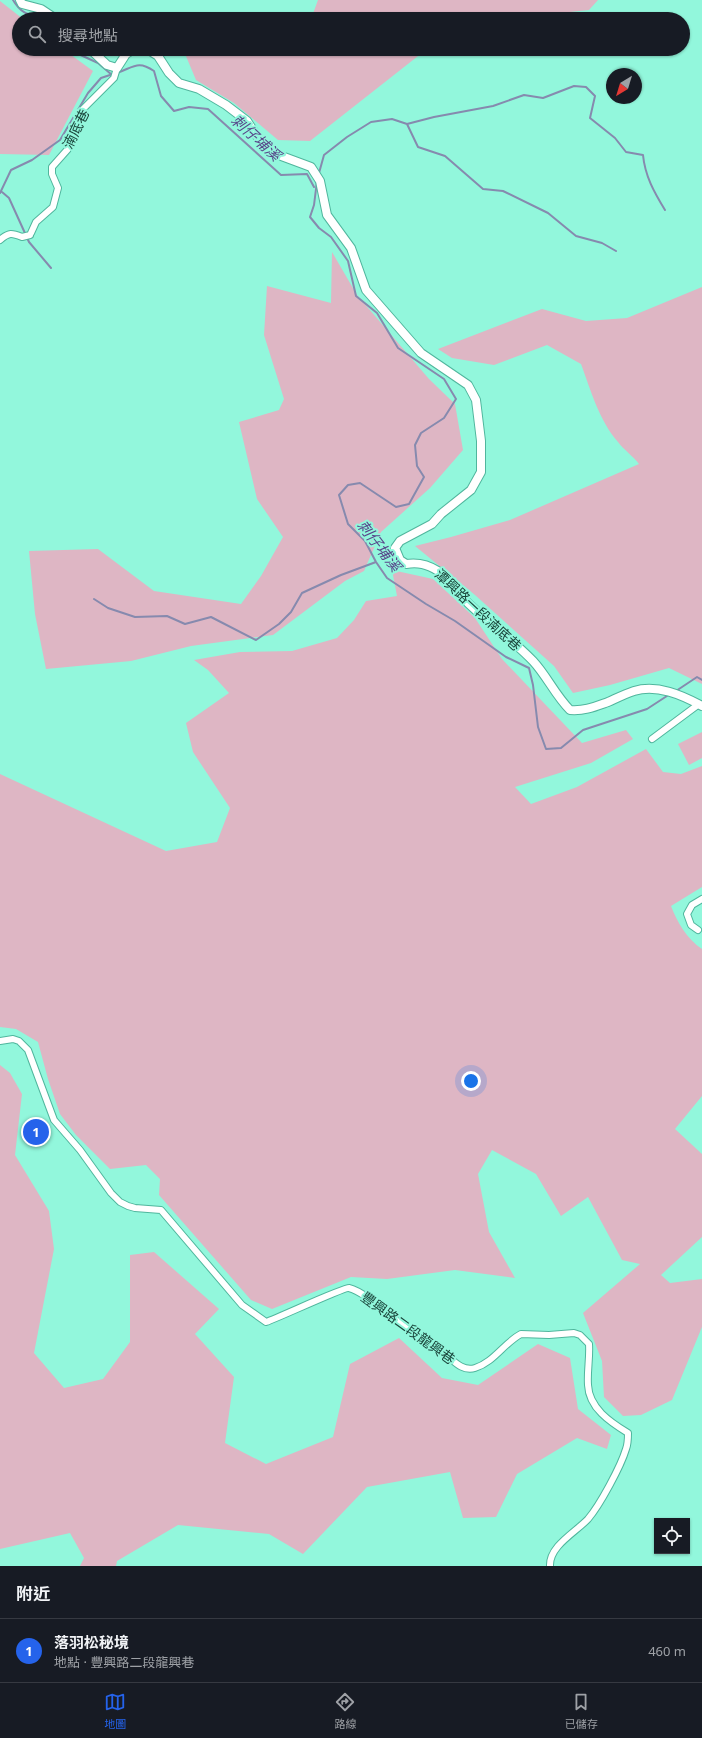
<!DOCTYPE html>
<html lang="zh-TW">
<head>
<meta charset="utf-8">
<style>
	body { margin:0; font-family:"Noto Sans","Noto Sans TC",sans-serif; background:#20242c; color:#f1f3f6 }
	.controls { position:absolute; right:12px; bottom:12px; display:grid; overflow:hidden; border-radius:0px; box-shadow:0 1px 3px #0004 }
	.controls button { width:36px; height:36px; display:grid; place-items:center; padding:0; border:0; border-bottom:1px solid #363941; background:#171b24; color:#f1f3f6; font:20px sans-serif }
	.compass { position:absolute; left:606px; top:68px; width:36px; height:36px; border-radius:50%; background:#171b24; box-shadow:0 1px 3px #0004; rotate:218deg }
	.you { position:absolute; left:471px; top:1081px; width:14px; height:14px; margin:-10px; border:3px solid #fff; border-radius:50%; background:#1a73e8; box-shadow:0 0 0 6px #1a73e833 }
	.badge { display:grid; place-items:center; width:26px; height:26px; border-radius:50%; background:#2563eb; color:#fff; font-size:13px; font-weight:700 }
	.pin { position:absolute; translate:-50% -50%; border:2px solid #fff; box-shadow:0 1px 4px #0006 }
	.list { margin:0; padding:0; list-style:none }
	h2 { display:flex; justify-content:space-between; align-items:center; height:52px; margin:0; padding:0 16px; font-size:17px }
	h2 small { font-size:13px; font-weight:400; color:#9ea1a6 }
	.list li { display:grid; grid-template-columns:26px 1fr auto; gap:12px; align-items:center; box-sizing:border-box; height:64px; padding:0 16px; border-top:1px solid #363941 }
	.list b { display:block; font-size:15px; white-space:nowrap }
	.list p { margin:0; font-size:13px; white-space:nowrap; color:#9ea1a6 }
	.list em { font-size:13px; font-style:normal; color:#9ea1a6 }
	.icon { flex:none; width:22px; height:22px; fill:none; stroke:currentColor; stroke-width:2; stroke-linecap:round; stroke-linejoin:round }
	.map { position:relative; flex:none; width:702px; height:1566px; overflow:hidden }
	.search { position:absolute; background:#171b24; box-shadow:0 1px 3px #0004; left:12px; right:12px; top:12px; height:44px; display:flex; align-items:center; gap:10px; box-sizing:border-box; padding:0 14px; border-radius:22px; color:#9ea1a6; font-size:15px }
	.sheet { height:116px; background:#171b24 }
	nav { display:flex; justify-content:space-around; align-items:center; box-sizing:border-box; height:56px; border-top:1px solid #363941; background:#171b24; font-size:11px; color:#9ea1a6 }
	nav a { display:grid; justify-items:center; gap:2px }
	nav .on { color:#2563eb }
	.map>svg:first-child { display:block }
</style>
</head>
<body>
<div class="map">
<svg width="702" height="1566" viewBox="0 0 702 1566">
	<rect width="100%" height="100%" fill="#92f7dc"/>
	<path fill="#deb6c4" d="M318,0H598L589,10L503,19H311Z
		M0,1L23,19H19V49H63L93,71L49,155L0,154Z
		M183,49L255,52L267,49H427L310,141L278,140L234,103L196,80Z
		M332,252L357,295L429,379L455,404L463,450L430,488L381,532L364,571L345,581L273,635L191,646L131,661L46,669L35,614L29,551L98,549L154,591L241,604L261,576L283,537L257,499L239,422L279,410L284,399L264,335L267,286L331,303Z
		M702,287V684L669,668L610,685L573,693L554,666L475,595L415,546L451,537L510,520L639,464C633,456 624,450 618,442C599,420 591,391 581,364L547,345L494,365L452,358L438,349L542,309L586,321L627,318Z
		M392,570L433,579L475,618L502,659L582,743L626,730L633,739L591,763L515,787L531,804L577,787L646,749L663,772L681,774L702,766V887L671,906C677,922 687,939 702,949V1096L675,1129L702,1154V1237L661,1275L670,1283L702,1279V1327L672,1400L641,1415L623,1416L604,1397L602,1361L583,1313L640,1264L622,1260L588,1197L561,1216L536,1174L492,1150L478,1174L489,1232L515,1278L455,1270L387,1279L351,1277L272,1309L251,1300L159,1195L160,1179L146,1165L110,1169L76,1135L60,1114L48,1079L38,1042L16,1029L0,1027V774L166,851L217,842L230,808L193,752L186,723L229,693L208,670L194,660L240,652L292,651L337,638L354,620L366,601L397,596Z
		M702,732V758L689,765L678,744Z
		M0,1065L10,1073L22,1094L15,1155L49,1211L54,1249L34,1353L64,1388L103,1379L130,1342V1255L154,1252L219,1309L195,1334L234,1377L225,1443L266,1464L333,1437L350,1364L399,1338L442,1378L478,1385L538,1344L570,1358L578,1409L611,1435L607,1449L577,1438L517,1474L496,1517L463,1518L450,1472L367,1487L303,1554L269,1534L178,1525L117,1561L116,1566H80L84,1558L70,1533L0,1549Z"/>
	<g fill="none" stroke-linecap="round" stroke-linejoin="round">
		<path stroke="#868aae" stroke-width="2" d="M13,0C22,15 29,14 45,19
			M72,49L74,52L98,63L112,75
			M117,73C134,67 138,60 154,71L161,96L174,111L189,107L208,109L281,175L307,174L314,187
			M407,124L418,147L445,156L483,189L503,191L548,213L576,236L602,243L616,251
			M319,173L324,155L347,137L371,122L392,119L407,124L434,117L493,106L524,95L543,98L574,86L586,87L595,96L590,118L615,138L626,152L643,155C645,176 654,192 665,210
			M317,181L314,205L310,217L319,228L331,237L348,261L356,296L377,313L398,348L444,379L456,399L444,418L421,433L415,445L417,466L424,477L409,504L396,507L360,483L348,485L339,495L348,524L365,541L376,562L387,578L426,604L455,621L506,657L529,668L533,685L538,727L546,749L561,748L583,730L647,709L670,694
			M2,192L9,198L29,242L51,268
			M0,193L11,170L32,160L60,140L88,93L101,78L113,74
			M94,599L108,608L135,617L167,616L185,624L211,617L256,640L279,624L291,612L302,593L341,575L376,562
			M676,691L697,677L702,680"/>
		<defs>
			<path id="street" d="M31,233L36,222L53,207L58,188L52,174V167L68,149L71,144L74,127L82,110L114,78L117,68
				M0,240C9,232 12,233 22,237L30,235
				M652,739L699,704
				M698,930L691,925L687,914L692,905L702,899
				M0,1041L13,1039L19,1041L28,1050L54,1120L80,1150L111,1193L120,1202L128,1206L135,1208L161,1210L242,1305L266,1322C278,1318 344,1287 349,1288C364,1291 393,1318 406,1328C418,1337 432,1344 444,1353C453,1360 462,1372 475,1368C494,1362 504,1343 521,1334L549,1335L574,1333L580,1335L589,1344C590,1358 587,1371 588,1385C589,1408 610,1422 628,1433C628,1438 628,1444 626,1449C621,1466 600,1505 588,1519C576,1532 549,1546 550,1566"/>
			<path id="secondary" d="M20,0L22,4L41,9L56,19
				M90,49L107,65L117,68L126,54L134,49
				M147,49L158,56L169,73L179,83L199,89L226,105L247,121L264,147L276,154L311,167L320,181L327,215L351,248L366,290L421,353L468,385L476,400L481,441V472L471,490L441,514L432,524L400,541L395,548L400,560L406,564C418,562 427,564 438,571C447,576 454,589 462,597C484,620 511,638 533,661C547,676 555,695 570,710C585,711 594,707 608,702C617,698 625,694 634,691C657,684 682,695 702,706"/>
		</defs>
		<use href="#street" stroke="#50b69d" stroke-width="8"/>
		<use href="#secondary" stroke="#50b69d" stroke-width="10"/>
		<use href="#street" stroke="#fff" stroke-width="6"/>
		<use href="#secondary" stroke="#fff" stroke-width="8"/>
	</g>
	<g text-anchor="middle" stroke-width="4" stroke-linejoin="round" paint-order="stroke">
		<g font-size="14" fill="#19443a" stroke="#92f7dc">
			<text transform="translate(76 129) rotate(-64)" y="5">湳底巷</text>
			<text transform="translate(478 610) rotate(43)" y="5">潭興路一段湳底巷</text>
			<text transform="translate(408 1328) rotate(36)" y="5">豐興路二段龍興巷</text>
		</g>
		<g font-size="15" font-style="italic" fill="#584489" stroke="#92f7dc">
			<text transform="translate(256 138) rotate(42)" y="5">刺仔埔溪</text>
			<text transform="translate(379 546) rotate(52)" y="5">刺仔埔溪</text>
		</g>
	</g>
</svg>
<div class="controls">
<button><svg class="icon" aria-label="locate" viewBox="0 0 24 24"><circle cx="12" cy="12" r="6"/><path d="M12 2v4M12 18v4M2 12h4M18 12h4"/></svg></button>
</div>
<svg class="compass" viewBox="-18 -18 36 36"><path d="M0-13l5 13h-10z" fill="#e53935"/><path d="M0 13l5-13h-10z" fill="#9ea1a6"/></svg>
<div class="you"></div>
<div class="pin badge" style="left:36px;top:1132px">1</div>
<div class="search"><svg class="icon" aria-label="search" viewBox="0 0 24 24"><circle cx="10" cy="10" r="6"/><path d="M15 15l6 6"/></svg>搜尋地點</div>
</div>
<section class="sheet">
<h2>附近<small></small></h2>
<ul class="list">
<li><span class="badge">1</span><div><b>落羽松秘境</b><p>地點 · 豐興路二段龍興巷</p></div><em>460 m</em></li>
</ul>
</section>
<nav>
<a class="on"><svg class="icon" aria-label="map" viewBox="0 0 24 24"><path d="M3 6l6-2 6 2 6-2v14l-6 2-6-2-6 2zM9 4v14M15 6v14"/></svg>地圖</a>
<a><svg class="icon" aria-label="directions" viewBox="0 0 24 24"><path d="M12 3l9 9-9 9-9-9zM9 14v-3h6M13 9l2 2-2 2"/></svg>路線</a>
<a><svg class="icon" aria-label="saved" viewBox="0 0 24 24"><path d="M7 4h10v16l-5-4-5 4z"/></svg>已儲存</a>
</nav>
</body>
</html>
